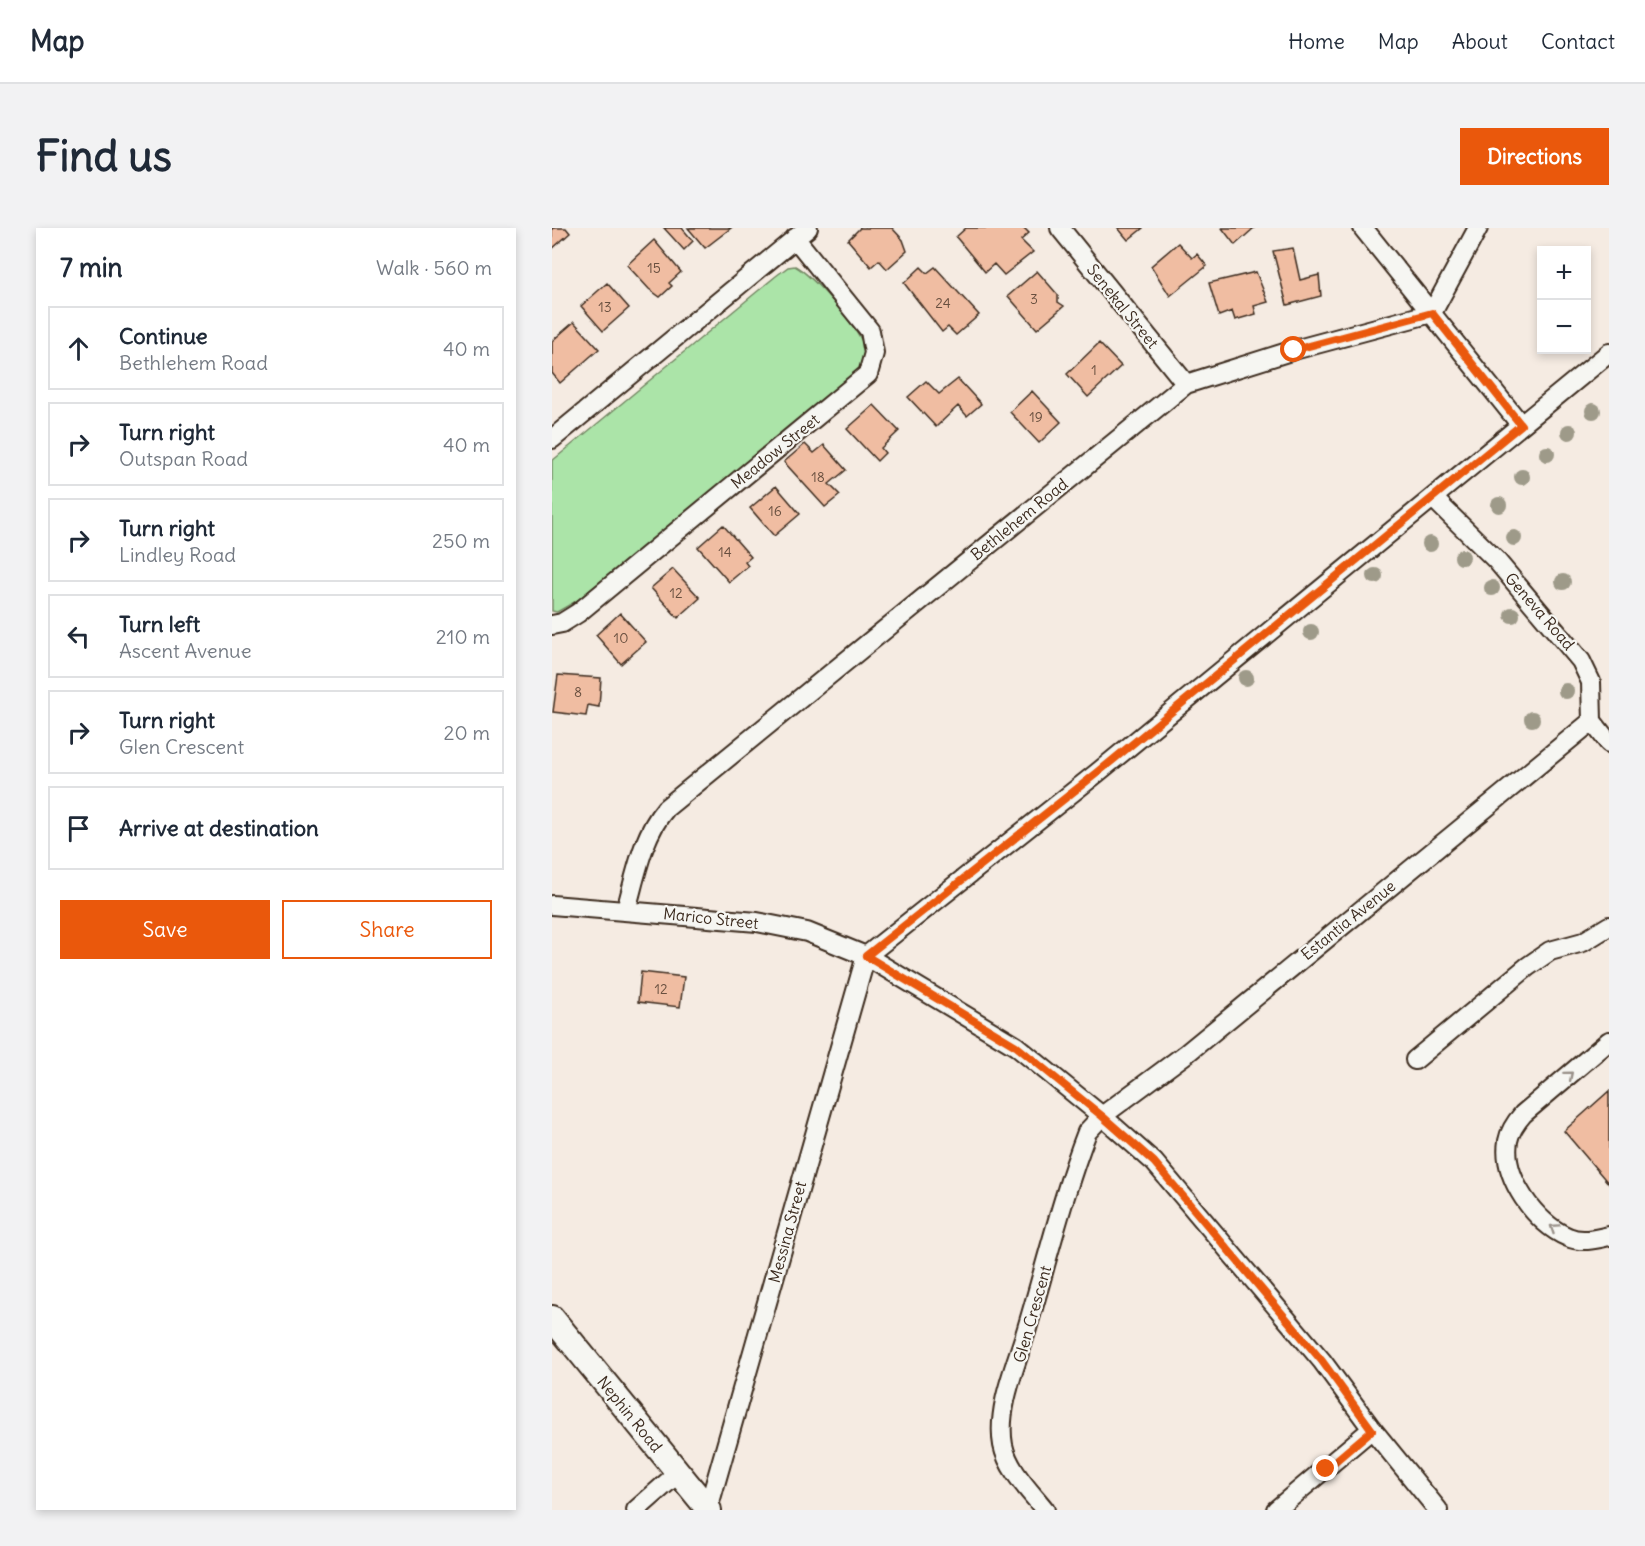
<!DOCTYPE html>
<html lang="en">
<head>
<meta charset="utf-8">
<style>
	body { margin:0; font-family:Delius,sans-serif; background:#f2f2f3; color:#1f2937 }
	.controls { position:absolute; right:18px; top:18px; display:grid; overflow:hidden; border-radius:0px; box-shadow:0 3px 9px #0003 }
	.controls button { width:54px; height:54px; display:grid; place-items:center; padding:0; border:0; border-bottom:2px solid #e0e1e3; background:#fff; color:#1f2937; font:30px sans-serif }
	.stop { position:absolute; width:18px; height:18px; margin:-14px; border:4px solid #ea580c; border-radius:50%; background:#fff }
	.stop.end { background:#ea580c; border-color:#fff; box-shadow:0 2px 6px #0008 }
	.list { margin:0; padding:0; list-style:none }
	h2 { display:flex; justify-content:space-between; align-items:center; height:78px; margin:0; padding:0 24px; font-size:26px }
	h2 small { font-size:20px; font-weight:400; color:#747a83 }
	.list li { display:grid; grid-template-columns:39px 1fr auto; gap:18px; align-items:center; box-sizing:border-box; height:84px; margin:0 12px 12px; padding:0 12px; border:2px solid #e0e1e3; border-radius:0px }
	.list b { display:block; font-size:22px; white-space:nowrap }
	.list p { margin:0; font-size:20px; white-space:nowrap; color:#747a83 }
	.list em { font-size:20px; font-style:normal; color:#747a83 }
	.actions { display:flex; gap:12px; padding:18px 24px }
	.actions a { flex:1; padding:14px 0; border:2px solid #ea580c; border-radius:0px; text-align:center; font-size:21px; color:#ea580c }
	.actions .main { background:#ea580c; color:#fff }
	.icon { flex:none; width:33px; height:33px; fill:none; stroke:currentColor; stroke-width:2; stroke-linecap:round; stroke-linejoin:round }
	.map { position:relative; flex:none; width:1057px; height:1282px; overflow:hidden; border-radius:0px }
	header { display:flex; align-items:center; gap:36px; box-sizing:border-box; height:84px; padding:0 30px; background:#fff; border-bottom:2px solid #e0e1e3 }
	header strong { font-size:28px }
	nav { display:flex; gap:33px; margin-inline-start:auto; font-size:21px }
	.intro { display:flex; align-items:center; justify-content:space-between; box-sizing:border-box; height:144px; padding:0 36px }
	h1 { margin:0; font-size:42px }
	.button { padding:15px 27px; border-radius:0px; background:#ea580c; color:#fff; font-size:21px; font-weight:700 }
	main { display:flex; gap:36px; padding:0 36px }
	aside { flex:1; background:#fff; border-radius:0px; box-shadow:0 3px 9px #0003 }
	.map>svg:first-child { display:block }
</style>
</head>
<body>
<header>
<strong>Map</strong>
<nav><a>Home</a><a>Map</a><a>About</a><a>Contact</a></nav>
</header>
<div class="intro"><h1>Find us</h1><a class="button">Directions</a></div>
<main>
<aside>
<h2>7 min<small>Walk · 560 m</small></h2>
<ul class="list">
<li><svg class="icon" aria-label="ahead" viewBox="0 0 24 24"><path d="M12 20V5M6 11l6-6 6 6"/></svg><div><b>Continue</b><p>Bethlehem Road</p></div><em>40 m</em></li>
<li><svg class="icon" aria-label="right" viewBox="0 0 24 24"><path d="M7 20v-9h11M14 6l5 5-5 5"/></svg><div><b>Turn right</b><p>Outspan Road</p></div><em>40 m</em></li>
<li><svg class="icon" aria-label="right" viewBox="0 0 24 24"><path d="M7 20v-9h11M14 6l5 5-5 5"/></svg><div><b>Turn right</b><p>Lindley Road</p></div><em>250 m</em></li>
<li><svg class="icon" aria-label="left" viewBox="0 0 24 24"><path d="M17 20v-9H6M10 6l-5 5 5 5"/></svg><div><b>Turn left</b><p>Ascent Avenue</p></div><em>210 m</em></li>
<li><svg class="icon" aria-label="right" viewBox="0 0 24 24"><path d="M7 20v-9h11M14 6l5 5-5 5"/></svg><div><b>Turn right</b><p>Glen Crescent</p></div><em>20 m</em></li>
<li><svg class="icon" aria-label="arrive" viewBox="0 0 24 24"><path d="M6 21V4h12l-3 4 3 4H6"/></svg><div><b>Arrive at destination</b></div></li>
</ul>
<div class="actions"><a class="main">Save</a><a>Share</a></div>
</aside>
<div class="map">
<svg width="1057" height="1282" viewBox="0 0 1057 1282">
	<rect width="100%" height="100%" fill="#f5ebe2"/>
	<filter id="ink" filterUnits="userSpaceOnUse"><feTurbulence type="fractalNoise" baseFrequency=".0167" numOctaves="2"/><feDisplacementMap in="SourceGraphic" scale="12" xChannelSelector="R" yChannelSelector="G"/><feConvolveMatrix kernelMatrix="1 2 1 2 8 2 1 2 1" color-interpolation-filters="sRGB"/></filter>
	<g filter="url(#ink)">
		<path fill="#abe4a8" stroke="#738763" stroke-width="1.5" d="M243,38C261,48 304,97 311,116C314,126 310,135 306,144L26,372L5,384L0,383V233L224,48L236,39Z"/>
		<path fill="#f0bda2" stroke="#3b2a1e" stroke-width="1.5" d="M0,0H14L18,5L0,21Z
			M112,0H130L141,13L132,22Z
			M136,0H179L153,20Z
			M308,0H340L351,12L355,23L335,41L327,32L319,39L296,12Z
			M414,0H472L477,5L469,12L481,24L452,47L442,36L433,44L404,9Z
			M566,0H591L576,12Z
			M670,0H702L683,17Z
			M102,12L129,44L117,55L120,58L108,69L97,61L75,37Z
			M626,15L640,30L645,26L655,38L618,68L599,38Z
			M741,20L748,52L767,47L769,68L735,77L721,23Z
			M369,39L375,45L383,39L427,87L404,107L396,99L390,104L352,55Z
			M485,43L506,67V74L512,78L485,101L456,68Z
			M704,44L716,74L702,78L704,86L683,92L680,83L667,88L657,55Z
			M55,55L77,80L51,103L29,78Z
			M22,94L47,121L8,155L0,145V113Z
			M547,115L569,138L536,169L515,146Z
			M406,151L429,176L415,188L406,178L384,199L356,169L374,153L387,166Z
			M480,163L509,194L487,215L458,184Z
			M322,177L347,203L329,220L333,225L325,233L295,201Z
			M253,216L262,225L272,217L294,242L277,256L288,267L273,279L232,234Z
			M224,258L248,286L222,308L198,280Z
			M171,297L199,329L193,334L196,338L177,354L146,319Z
			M121,341L148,370L126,390L99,360Z
			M68,385L94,414L69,436L44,407Z
			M6,447L49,450L47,479L36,477L34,488L1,484Z
			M89,744L132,749L128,779L86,774Z
			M1057,863V956L1012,903Z"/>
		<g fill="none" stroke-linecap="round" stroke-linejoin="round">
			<defs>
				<path id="street" d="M508,0L634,156
					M811,0L969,197
					M0,211L256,0
					M881,270L944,332L1029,433L1039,454L1040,493L1057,515
					M0,397L10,395L26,385L316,146L322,125L318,103L243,10
					M0,677L205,694L255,704L314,728L464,818L550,888L602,934L770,1133L820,1201L886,1282
					M74,682C84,647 90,608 114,580L634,156L742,122L880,85L926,0
					M314,728L545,545L1057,125
					M1057,813L971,886C964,894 958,902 956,913C950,950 984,996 1016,1009C1029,1015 1044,1011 1057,1008
					M863,832L975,739L998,723L1031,714L1057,698
					M156,1281L314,728
					M84,1282L126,1245
					M493,1282C478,1263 456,1242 451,1217C444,1179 466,1133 476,1097C495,1033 511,966 535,904L550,888L635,825L1040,493
					M724,1282L820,1201"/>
				<path id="secondary" d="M0,1090L157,1282"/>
			</defs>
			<use href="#street" stroke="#3b2a1e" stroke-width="22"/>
			<use href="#secondary" stroke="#3b2a1e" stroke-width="28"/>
			<use href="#street" stroke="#f6f6f2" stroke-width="18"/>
			<use href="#secondary" stroke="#f6f6f2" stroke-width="24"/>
		</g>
		<g fill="#9e9a89">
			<circle cx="1041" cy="183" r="8"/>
			<circle cx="1017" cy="204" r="8"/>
			<circle cx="995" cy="226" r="8"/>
			<circle cx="970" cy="249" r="8"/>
			<circle cx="947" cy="277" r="8"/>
			<circle cx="962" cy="310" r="8"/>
			<circle cx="878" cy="316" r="8"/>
			<circle cx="910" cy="329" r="8"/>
			<circle cx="823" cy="348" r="8"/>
			<circle cx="1011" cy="354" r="8"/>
			<circle cx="940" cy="360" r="8"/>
			<circle cx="960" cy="387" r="8"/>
			<circle cx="759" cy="404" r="8"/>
			<circle cx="694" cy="450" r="8"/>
			<circle cx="1014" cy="463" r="8"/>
			<circle cx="980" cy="491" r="8"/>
		</g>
		<defs><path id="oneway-chevron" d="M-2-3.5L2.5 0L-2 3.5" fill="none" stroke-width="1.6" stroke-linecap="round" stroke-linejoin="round" transform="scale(1.5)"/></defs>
		<g stroke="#989088">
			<use href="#oneway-chevron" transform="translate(1017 847) rotate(-40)"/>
			<use href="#oneway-chevron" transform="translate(1002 1000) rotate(-146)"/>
		</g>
	</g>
	<g fill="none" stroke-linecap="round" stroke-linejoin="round" filter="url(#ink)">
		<path stroke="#ea580c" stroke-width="8" d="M742,122L880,85L969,197L545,545L314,728L464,818L550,888L602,934L770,1133L820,1202L774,1241"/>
	</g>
	<g text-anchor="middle" stroke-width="4.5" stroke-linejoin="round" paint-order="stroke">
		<g font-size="14" fill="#684f3f">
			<text x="102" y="45">15</text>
			<text x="482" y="76">3</text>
			<text x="391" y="80">24</text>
			<text x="53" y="84">13</text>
			<text x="542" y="147">1</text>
			<text x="484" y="194">19</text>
			<text x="266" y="254">18</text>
			<text x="223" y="288">16</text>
			<text x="173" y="329">14</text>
			<text x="124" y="370">12</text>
			<text x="69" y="415">10</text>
			<text x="26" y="469">8</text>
			<text x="109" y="766">12</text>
		</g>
		<g font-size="16" fill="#3b2a1e" stroke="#f6f6f2">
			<text transform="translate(571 78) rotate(51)" y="6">Senekal Street</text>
			<text transform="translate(223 223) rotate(-39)" y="6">Meadow Street</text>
			<text transform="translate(467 291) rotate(-39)" y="6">Bethlehem Road</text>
			<text transform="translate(988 383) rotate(49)" y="6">Geneva Road</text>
			<text transform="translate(159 690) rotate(6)" y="6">Marico Street</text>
			<text transform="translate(796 692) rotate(-39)" y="6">Estantia Avenue</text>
			<text transform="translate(235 1004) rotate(-75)" y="6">Messina Street</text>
			<text transform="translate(480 1086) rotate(-74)" y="6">Glen Crescent</text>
			<text transform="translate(78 1186) rotate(51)" y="6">Nephin Road</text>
		</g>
	</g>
</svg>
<div class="controls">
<button>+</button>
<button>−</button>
</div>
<div class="stop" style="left:742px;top:122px"></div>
<div class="stop end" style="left:774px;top:1241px"></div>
</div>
</main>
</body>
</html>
